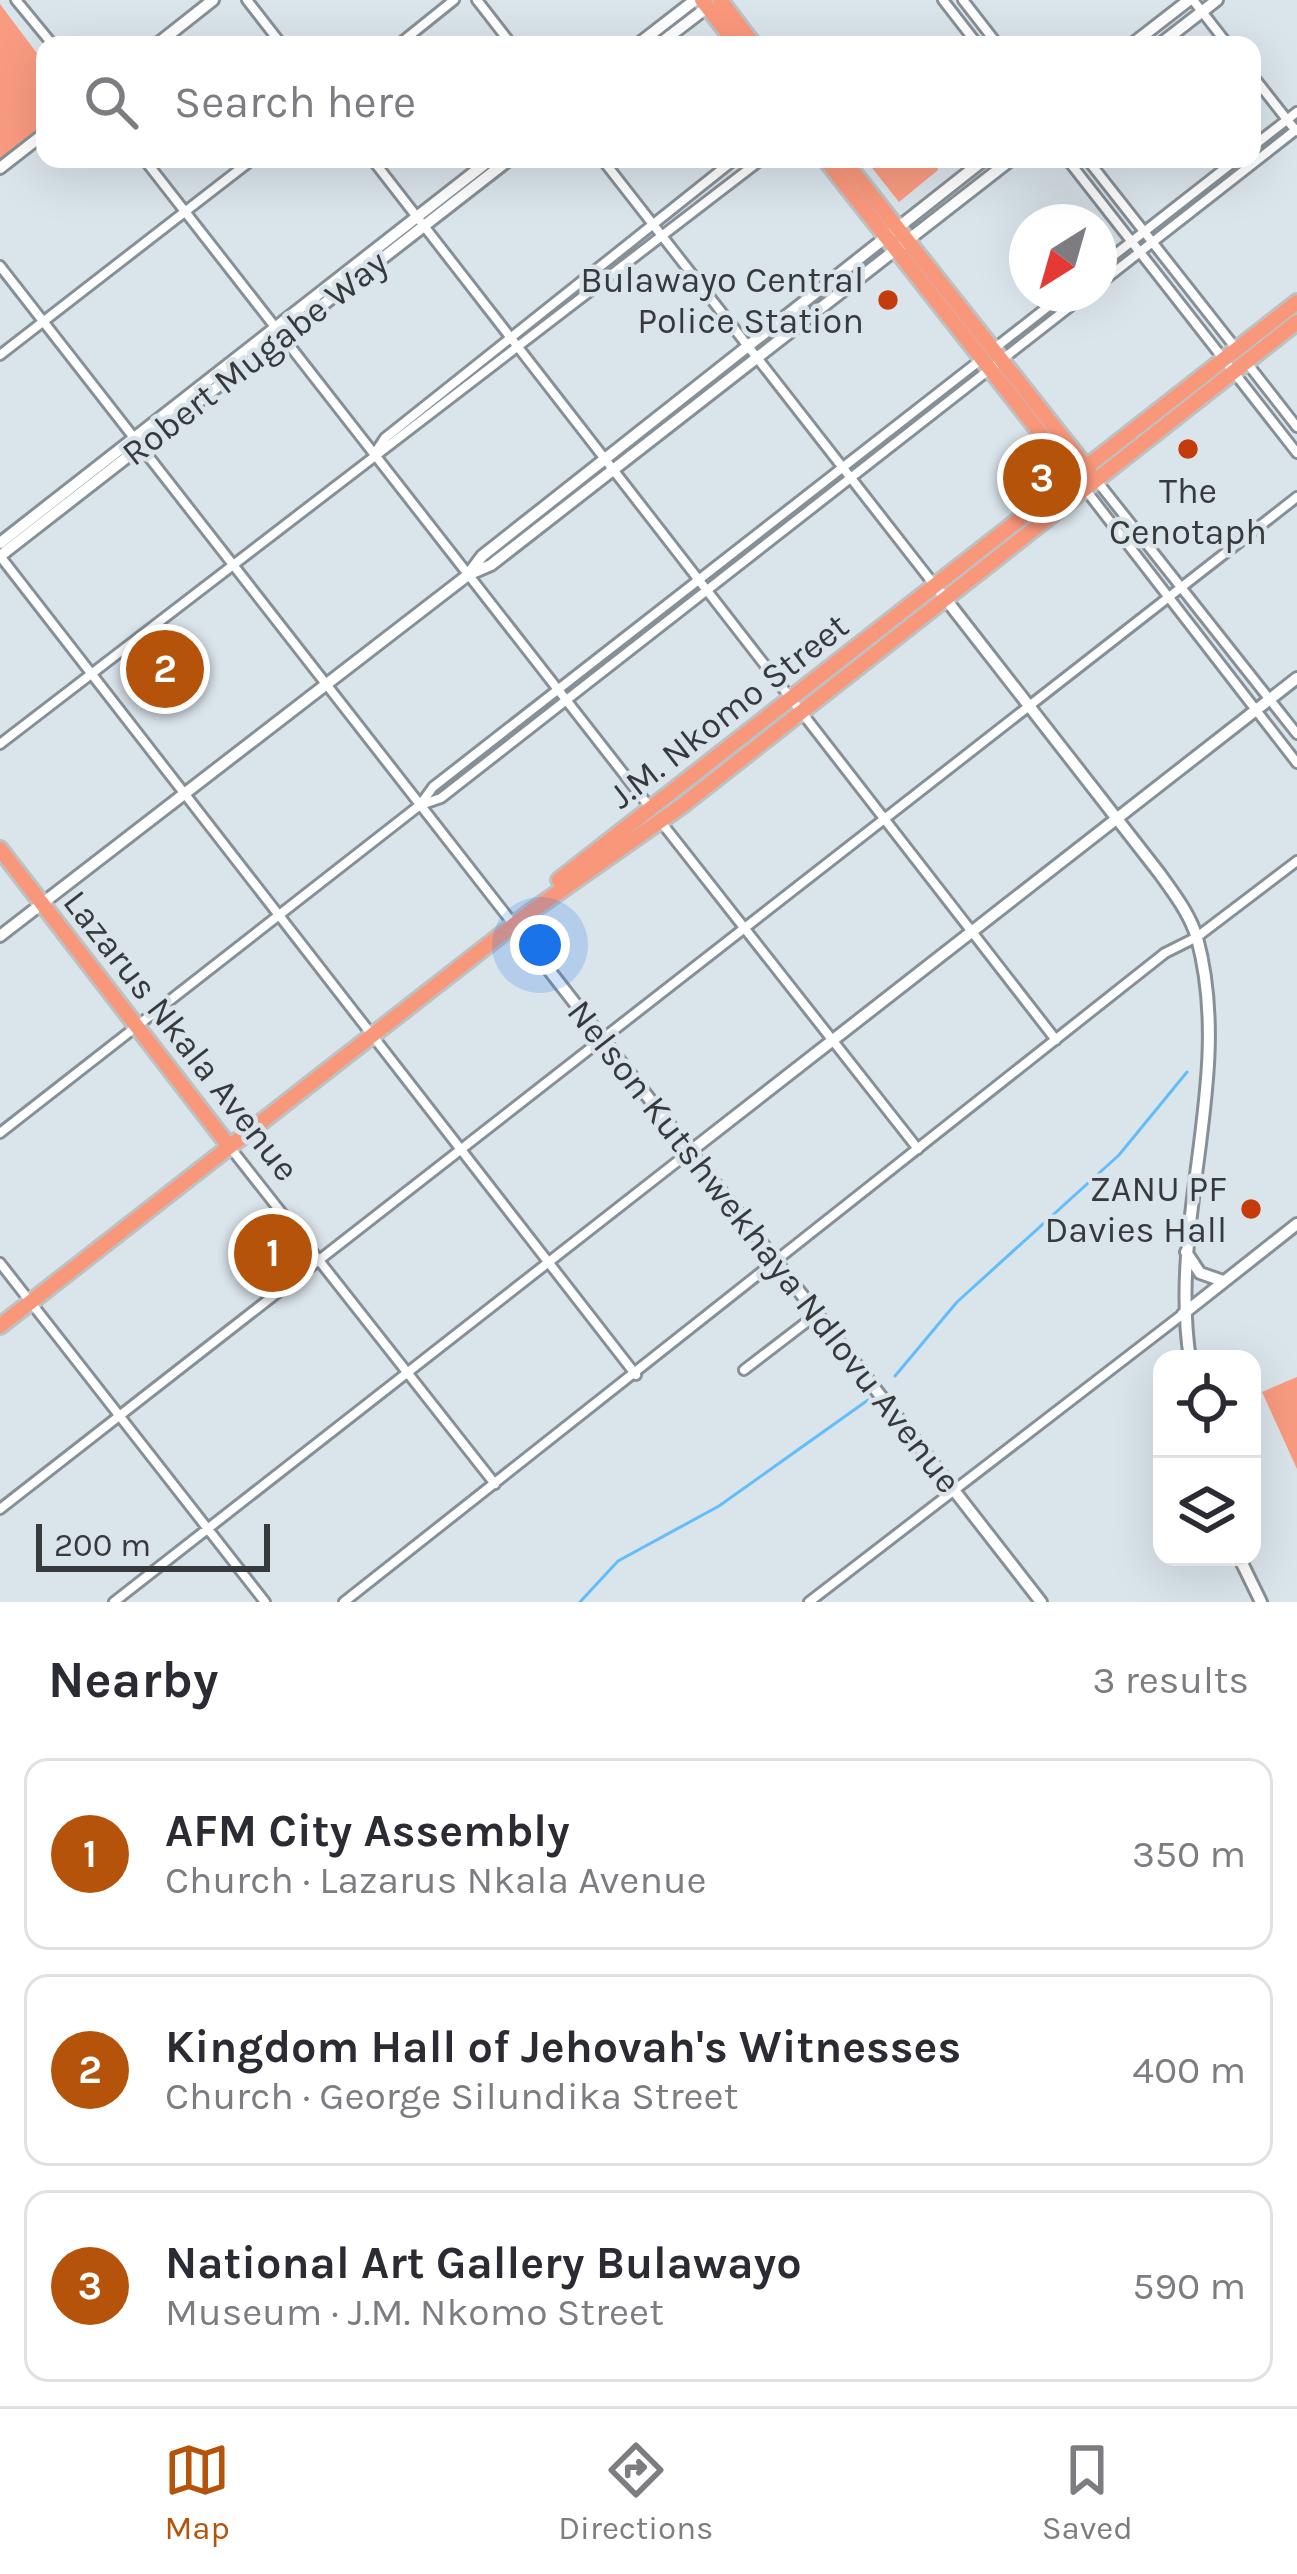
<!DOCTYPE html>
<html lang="en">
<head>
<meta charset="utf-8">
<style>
	body { margin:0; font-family:Karla,sans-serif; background:#f2f2f3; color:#2b2b33 }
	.controls { position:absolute; right:36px; bottom:36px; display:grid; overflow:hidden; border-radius:24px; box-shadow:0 12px 48px #0002 }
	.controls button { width:108px; height:108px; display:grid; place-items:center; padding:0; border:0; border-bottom:3px solid #e1e1e2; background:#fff; color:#2b2b33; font:60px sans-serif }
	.compass { position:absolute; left:1009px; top:204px; width:108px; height:108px; border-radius:50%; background:#fff; box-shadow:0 12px 48px #0002; rotate:217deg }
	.scale { position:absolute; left:36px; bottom:30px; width:234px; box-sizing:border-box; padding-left:12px; border:6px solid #373a3d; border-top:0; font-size:33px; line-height:42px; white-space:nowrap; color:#373a3d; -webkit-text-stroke:9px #dae4eb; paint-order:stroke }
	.you { position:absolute; left:540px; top:945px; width:42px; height:42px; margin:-30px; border:9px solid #fff; border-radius:50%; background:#1a73e8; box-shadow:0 0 0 18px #1a73e833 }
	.badge { display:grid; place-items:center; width:78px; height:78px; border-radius:50%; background:#b45309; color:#fff; font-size:39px; font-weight:700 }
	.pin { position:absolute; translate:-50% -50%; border:6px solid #fff; box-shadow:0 3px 12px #0006 }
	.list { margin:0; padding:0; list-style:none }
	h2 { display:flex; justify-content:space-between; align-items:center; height:156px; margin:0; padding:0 48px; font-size:51px }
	h2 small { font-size:39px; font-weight:400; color:#7c7c81 }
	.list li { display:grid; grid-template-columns:78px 1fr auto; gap:36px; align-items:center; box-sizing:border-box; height:192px; margin:0 24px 24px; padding:0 24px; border:3px solid #e1e1e2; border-radius:24px }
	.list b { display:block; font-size:45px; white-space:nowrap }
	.list p { margin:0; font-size:39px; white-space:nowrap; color:#7c7c81 }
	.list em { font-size:39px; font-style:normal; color:#7c7c81 }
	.icon { flex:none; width:66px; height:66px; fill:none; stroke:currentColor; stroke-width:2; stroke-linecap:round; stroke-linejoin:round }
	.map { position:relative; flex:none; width:1297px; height:1602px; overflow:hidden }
	.search { position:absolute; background:#fff; box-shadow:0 12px 48px #0002; left:36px; right:36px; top:36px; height:132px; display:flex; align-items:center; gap:30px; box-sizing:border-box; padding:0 42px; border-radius:24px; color:#7c7c81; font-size:45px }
	.sheet { height:804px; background:#fff }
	nav { display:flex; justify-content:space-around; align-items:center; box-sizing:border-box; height:168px; border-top:3px solid #e1e1e2; background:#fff; font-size:33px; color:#7c7c81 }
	nav a { display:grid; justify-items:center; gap:6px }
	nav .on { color:#b45309 }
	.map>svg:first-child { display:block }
</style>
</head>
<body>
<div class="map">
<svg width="1297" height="1602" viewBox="0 0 1297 1602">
	<rect width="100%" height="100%" fill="#dae4eb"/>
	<path fill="#f99b80" d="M0,4L45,64V128L0,162Z
		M865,159H936L938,170L899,202Z
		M1297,1377V1469L1262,1392Z"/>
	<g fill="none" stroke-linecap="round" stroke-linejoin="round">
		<path stroke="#63bdf9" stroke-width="3" d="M895,1376L957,1302L1119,1155L1187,1072
			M580,1602L618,1561L719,1506L868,1400"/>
		<defs>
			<path id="street" d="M16,0L53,45
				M247,0L282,45
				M477,0L512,45
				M943,0L978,45
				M963,0L998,45
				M1193,0L1228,45
				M398,45L454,0
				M1252,75L1296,131
				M1252,147L1297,112
				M144,159L652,810
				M372,159L1056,1040
				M602,159L932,582
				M1067,159L1297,453
				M1087,159L1238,351
				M0,266L514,925
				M1099,267L1237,159
				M1099,284L1297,129
				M995,348L1064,294
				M0,355L253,159
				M1247,363L1297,427
				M375,453L385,438L735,159
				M1097,481L1297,734
				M1085,489L1297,763
				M0,556L636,1375
				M0,744L762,159
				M421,805L441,798L1086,294
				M661,822L918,1149
				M0,1133L420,805L433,787L983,358
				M229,1146L495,1484
				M0,1263L265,1602
				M744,1370L817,1314
				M0,1509L1297,497
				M114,1602L692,1150
				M344,1602L1165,953L1197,937L1297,861
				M809,1602L1183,1314"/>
			<path id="secondary" d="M156,45L213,0
				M637,45L695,0
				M658,45L709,6
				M1131,45L1189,0
				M1159,45L1217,0
				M0,168L45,133
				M0,543L491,159
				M0,556L510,159
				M470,572L482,556L985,159
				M941,593L1160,874C1174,894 1190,914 1197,938C1235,1077 1168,1219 1190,1359
				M514,925L1041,1602
				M0,936L468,575L491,565L1012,159
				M692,1150L1297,678
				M1186,1252L1200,1273L1223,1281
				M1183,1314L1297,1224
				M1239,1557L1261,1602"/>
			<path id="highway" d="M702,0L737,45
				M720,0L754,45
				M825,159L1078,481
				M843,159L1089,471
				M0,849L229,1146
				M559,880L1297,302
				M0,1326L529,913L683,805L1297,322"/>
		</defs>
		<use href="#street" stroke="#879096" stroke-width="14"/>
		<use href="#secondary" stroke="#879096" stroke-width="16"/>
		<use href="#highway" stroke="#bfc0c1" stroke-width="20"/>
		<use href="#street" stroke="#fff" stroke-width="8"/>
		<use href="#secondary" stroke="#fff" stroke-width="10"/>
		<use href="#highway" stroke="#f9977b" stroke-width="14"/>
	</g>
	<g fill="#c43c0b" stroke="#dae4eb" stroke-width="4.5">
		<circle cx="888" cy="300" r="12"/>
		<circle cx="1188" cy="449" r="12"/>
		<circle cx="1251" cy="1209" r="12"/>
	</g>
	<g text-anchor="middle" stroke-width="9" stroke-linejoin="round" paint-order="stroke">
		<g font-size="36" fill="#373a3d" stroke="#dae4eb" text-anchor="end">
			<text x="864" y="292">Bulawayo Central<tspan x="864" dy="41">Police Station</tspan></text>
			<text x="1188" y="503" text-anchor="middle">The<tspan x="1188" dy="41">Cenotaph</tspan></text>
			<text x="1227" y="1201">ZANU PF<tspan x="1227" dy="41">Davies Hall</tspan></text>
		</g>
		<g font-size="36" fill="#373a3d" stroke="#dae4eb">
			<text transform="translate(254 357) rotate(-38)" y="13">Robert Mugabe Way</text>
			<text transform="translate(728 710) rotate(-38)" y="13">J.M. Nkomo Street</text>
			<text transform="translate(182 1035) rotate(52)" y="13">Lazarus Nkala Avenue</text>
			<text transform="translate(765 1246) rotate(52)" y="13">Nelson Kutshwekhaya Ndlovu Avenue</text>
		</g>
	</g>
</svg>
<div class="controls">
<button><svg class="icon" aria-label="locate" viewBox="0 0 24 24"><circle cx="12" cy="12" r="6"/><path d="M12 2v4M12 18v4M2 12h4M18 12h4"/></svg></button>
<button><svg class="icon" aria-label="layers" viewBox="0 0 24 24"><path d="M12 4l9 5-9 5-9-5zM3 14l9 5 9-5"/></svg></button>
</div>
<svg class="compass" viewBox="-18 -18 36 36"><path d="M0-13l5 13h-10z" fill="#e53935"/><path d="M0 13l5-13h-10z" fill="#7c7c81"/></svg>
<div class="scale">200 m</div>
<div class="you"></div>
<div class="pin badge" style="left:273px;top:1253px">1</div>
<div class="pin badge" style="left:165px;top:669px">2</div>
<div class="pin badge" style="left:1042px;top:478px">3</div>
<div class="search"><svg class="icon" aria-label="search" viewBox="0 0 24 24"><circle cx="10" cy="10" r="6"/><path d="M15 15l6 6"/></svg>Search here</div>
</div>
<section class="sheet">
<h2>Nearby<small>3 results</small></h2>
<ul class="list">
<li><span class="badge">1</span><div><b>AFM City Assembly</b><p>Church · Lazarus Nkala Avenue</p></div><em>350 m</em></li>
<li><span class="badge">2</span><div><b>Kingdom Hall of Jehovah's Witnesses</b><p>Church · George Silundika Street</p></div><em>400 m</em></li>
<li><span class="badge">3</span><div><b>National Art Gallery Bulawayo</b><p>Museum · J.M. Nkomo Street</p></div><em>590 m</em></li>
</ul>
</section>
<nav>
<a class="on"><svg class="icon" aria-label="map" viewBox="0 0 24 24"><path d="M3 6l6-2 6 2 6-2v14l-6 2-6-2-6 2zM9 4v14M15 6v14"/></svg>Map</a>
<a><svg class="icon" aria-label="directions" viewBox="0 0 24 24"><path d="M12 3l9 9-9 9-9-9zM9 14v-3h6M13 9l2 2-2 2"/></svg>Directions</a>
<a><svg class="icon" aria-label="saved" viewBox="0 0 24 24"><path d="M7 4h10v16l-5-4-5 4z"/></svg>Saved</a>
</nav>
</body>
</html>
